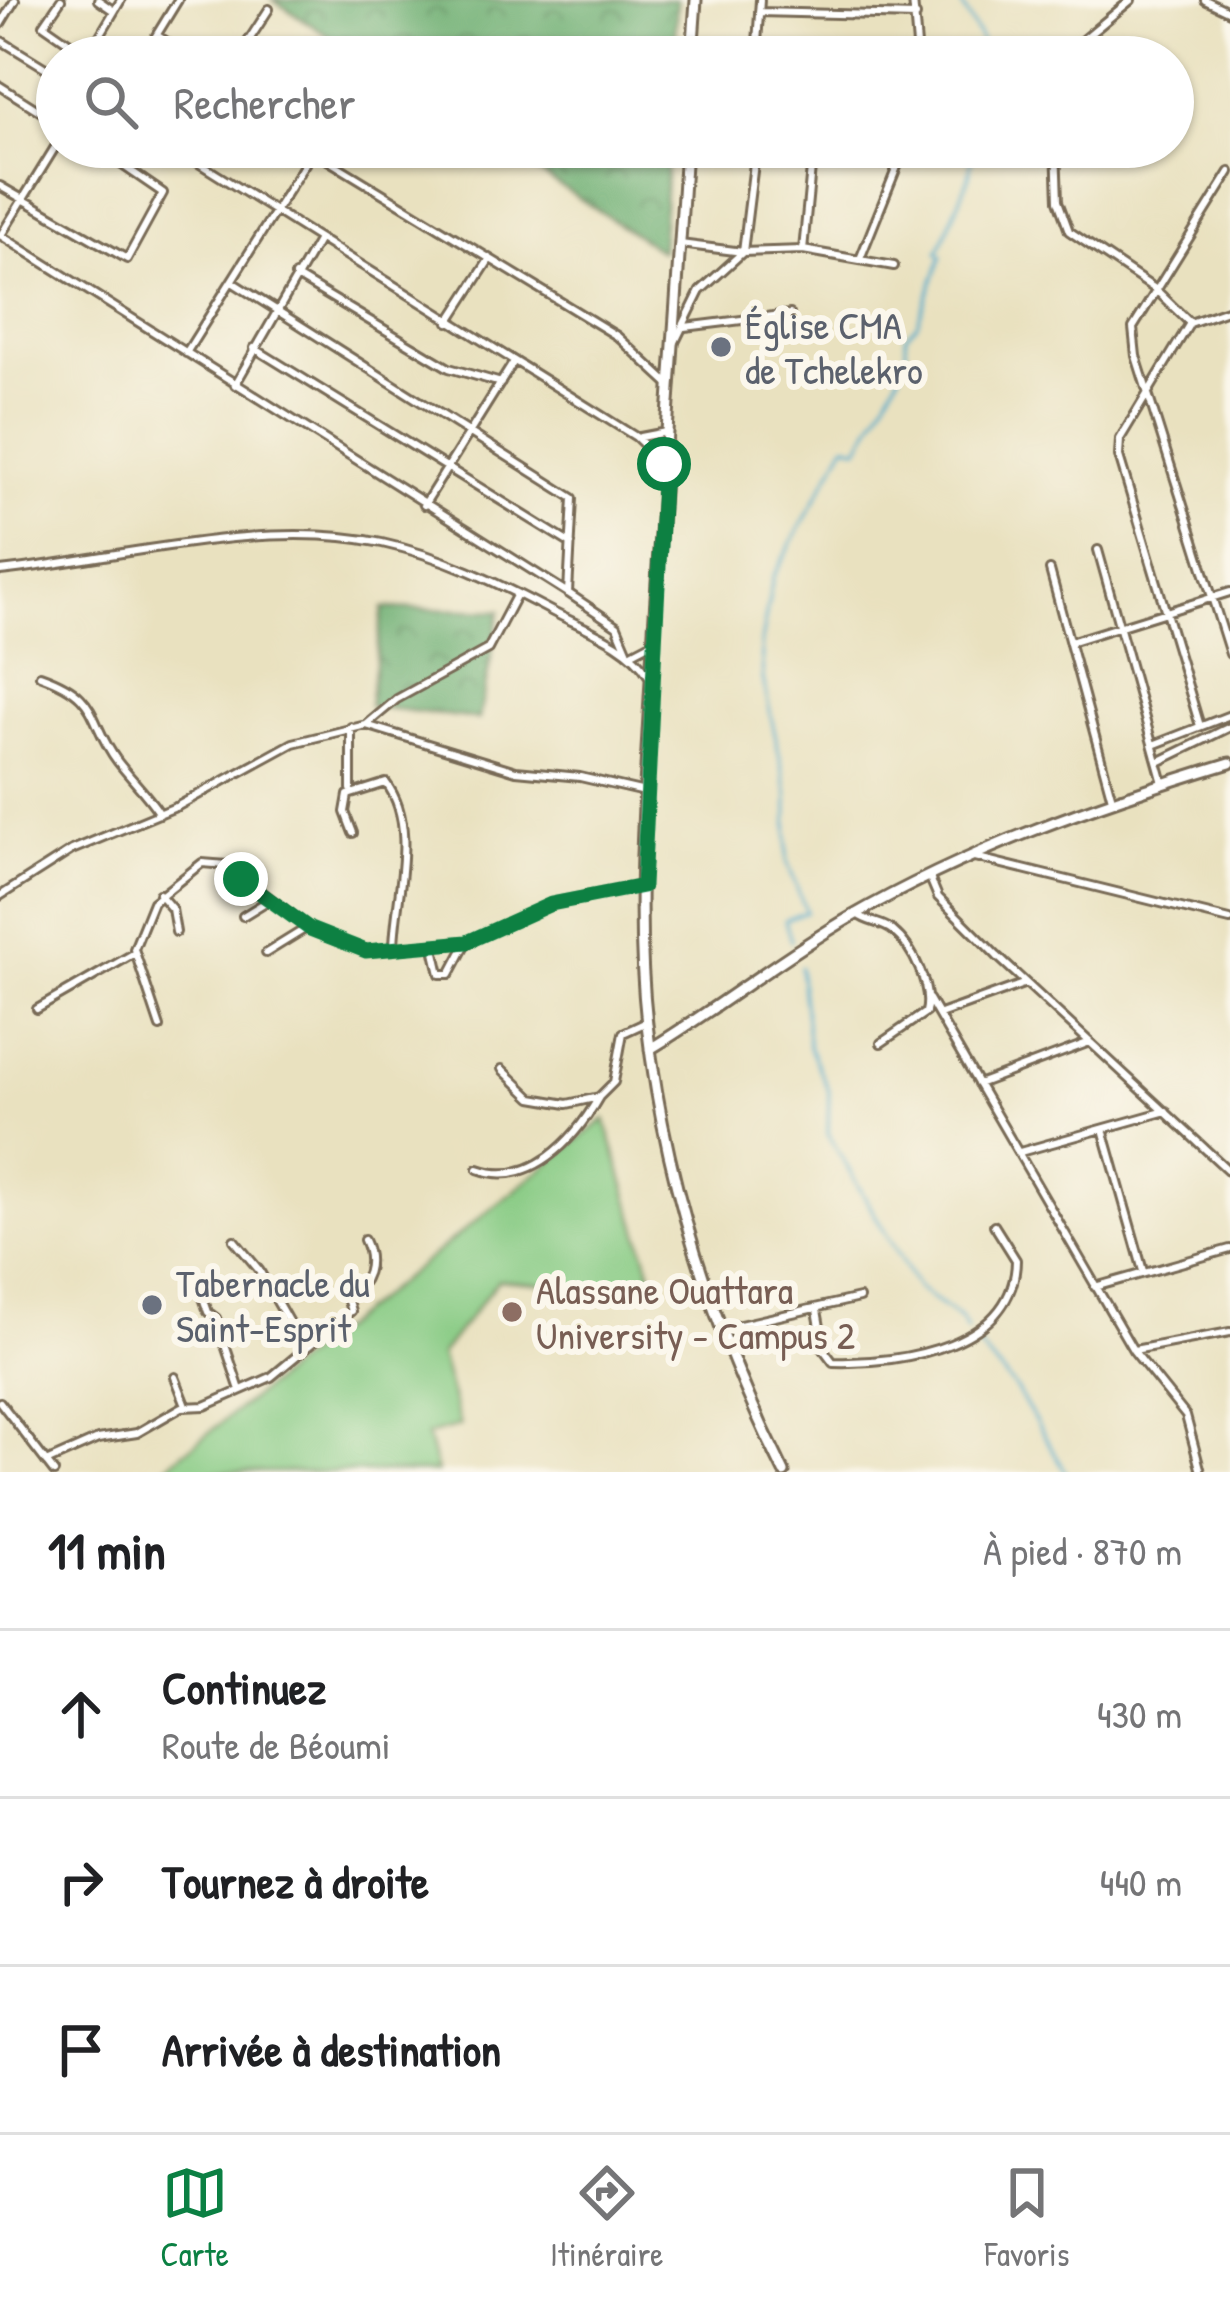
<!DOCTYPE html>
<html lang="fr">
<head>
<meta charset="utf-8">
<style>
	body { margin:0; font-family:"Patrick Hand",sans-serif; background:#f2f2f2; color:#202124 }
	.stop { position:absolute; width:36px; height:36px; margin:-27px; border:9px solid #0b8043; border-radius:50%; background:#fff }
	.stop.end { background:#0b8043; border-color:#fff; box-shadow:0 3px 12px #0008 }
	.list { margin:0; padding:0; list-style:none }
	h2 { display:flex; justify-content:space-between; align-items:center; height:156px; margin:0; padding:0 48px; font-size:51px }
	h2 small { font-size:39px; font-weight:400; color:#757577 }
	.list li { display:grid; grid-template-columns:78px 1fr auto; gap:36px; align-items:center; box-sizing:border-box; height:168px; padding:0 48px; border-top:3px solid #e0e0e0 }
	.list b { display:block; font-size:45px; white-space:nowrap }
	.list p { margin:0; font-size:39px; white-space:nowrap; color:#757577 }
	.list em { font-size:39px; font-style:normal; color:#757577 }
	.icon { flex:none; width:66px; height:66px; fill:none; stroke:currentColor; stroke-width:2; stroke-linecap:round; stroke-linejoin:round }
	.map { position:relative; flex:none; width:1230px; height:1472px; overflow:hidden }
	.search { position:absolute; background:#fff; box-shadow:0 3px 9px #0004; left:36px; right:36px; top:36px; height:132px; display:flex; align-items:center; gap:30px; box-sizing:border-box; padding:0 42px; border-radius:66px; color:#757577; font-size:45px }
	.sheet { height:660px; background:#fff }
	nav { display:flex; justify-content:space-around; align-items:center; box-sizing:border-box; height:168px; border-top:3px solid #e0e0e0; background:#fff; font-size:33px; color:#757577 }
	nav a { display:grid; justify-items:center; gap:6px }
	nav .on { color:#0b8043 }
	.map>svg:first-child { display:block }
</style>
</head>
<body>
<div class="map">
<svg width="1230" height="1472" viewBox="0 0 1230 1472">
	<defs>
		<pattern id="forest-crowns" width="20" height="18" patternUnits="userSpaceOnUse" patternTransform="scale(3)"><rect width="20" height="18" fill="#6eaf72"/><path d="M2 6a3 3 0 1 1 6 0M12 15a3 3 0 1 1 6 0" fill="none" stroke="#5c8f5d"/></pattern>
	</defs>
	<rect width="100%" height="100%" fill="#fbf7ec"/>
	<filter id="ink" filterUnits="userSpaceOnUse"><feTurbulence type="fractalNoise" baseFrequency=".00833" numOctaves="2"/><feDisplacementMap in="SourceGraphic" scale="24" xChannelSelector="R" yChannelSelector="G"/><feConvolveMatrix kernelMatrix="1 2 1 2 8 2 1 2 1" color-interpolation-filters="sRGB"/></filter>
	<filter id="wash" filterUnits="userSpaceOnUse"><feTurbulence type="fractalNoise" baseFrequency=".004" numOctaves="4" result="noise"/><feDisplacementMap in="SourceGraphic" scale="48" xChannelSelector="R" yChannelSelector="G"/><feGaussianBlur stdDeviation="2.7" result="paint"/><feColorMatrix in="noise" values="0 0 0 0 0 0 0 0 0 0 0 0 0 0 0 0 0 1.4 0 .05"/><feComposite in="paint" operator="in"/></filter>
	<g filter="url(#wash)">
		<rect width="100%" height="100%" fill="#e9e1bf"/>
		<path fill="#88cb84" stroke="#627a51" stroke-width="3" d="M605,1119L657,1293L498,1280L440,1355L460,1426L427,1435L437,1472H159Z"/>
		<path fill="url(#forest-crowns)" stroke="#546c48" stroke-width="3" d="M273,0H677L674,57H361Z
			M500,147H668L661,251Z
			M383,608L500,611L479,719L369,706Z"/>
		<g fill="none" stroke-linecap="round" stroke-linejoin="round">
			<path stroke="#4baaca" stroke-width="3" d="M959,0L981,40V57
				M791,941L785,920L806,912L787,861L788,795L763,679L761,642L773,577L846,444L859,448L906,362V335L917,324L942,256L938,253L969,177L973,147
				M800,967L809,1048L829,1091L828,1134L918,1289L961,1319L967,1330
				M973,1340L1016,1389L1066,1472"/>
		</g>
	</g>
	<g filter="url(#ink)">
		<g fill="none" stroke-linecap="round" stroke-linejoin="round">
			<defs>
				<path id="minor" d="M61,0L44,25L90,57
					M98,0L114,11
					M913,0L918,57
					M1205,0L1230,12
					M759,12L916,16
					M0,25L15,0
					M158,36L190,57
					M0,40L57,75
					M87,57L121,0
					M143,57L178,0
					M238,57L269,9
					M756,57L760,0
					M1062,57L1131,0
					M0,86L57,122
					M173,147L636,437L663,463
					M1056,147L1058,201L1069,231L1155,289L1190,323
					M1230,172L1133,328L1136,356L1230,654
					M0,186L127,259L163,193L96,147
					M0,235L568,593L617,626L628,652
					M1,235L57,144
					M680,244L743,252L803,250L894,266
					M803,250L813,147
					M860,259L905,147
					M295,276L449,368L501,383
					M232,282L573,498L568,593
					M449,322L489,260
					M685,327L790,314
					M674,344L700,291L743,252L756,147
					M254,348L571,544
					M186,353L313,151L617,336L670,385
					M235,385L319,239
					M640,437L666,432
					M424,505L513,363
					M1098,550L1163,783
					M1050,570L1112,799
					M0,571C120,558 263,518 382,543C442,556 496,582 551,611C583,628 629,643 648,675
					M1073,641L1230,592
					M630,654L653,642
					M40,675C102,697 86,719 118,762C132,780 148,795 160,814
					M366,725L397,699L488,649L517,594
					M1200,726L1119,456L1120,439L1190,323L1230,309
					M1153,745L1230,715
					M1158,762L1230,727
					M351,789V727
					M353,833L345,812L348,795L386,783C420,827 394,900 394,949
					M974,857L1230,920
					M930,878L938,897L997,956L1230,1172
					M159,894L172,909L176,932
					M0,896L72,850L178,806L293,743L366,725L516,771L580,777L645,792
					M857,914C868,923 883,922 893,931C913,947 932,988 926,1012L881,1043
					M243,916L269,900
					M434,948L440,974H450L467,942
					M266,953L308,927
					M929,999L1133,1350L1186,1416L1201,1472
					M37,1009L133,954
					M940,1014L1026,983
					M160,1027L134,949L153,902L202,863L227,865L310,929L366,951L467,942L551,904L640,886
					M502,1069L532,1098L567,1104L599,1097L614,1082L623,1033L647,1022
					M978,1084L1090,1042
					M1103,1129L1143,1271
					M1020,1152L1166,1111
					M478,1169C530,1188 574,1141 599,1097
					M234,1240L259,1270L304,1349
					M1095,1287L1230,1249
					M200,1289L208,1312L216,1318L239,1387
					M817,1310L824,1350L833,1362C903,1364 1015,1346 1016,1260L994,1225
					M722,1329L859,1298
					M1134,1350L1230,1332
					M175,1377L186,1405
					M0,1402L54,1472
					M46,1462L98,1439L137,1433L182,1407L205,1406L271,1377L351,1311L347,1298C368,1284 375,1263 364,1240"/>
				<path id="major" d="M692,57L696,0
					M686,147C675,331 660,514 650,698C644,806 635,917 647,1024C665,1183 713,1330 784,1472
					M650,1049C718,1008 780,958 849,918C969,849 1098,803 1230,763"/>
			</defs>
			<use href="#minor" stroke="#786a56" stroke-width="12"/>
			<use href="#major" stroke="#786a56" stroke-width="15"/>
			<use href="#minor" stroke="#fff" stroke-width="6"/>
			<use href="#major" stroke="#fff" stroke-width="9"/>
		</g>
	</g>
	<g fill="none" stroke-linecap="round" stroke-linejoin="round" filter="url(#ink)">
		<path stroke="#0b8043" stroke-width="15" d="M241,879L310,929L366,951L467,942L551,904L643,886L664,464"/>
	</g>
	<g fill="#6b7280" stroke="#fbf7ec" stroke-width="4.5">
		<circle cx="721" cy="347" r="12"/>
		<circle cx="152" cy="1305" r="12"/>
	</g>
	<circle fill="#8d6e63" stroke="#fbf7ec" stroke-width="4.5" cx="512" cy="1312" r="12"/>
	<g text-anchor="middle" stroke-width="12" stroke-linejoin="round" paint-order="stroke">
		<g font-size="39" fill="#5b616d" stroke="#fbf7ec" text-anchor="start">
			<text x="745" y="339">Église CMA<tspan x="745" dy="45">de Tchelekro</tspan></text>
			<text x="176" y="1297">Tabernacle du<tspan x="176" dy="45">Saint-Esprit</tspan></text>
		</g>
		<g font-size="39" fill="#785e54" stroke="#fbf7ec" text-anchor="start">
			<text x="536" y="1304">Alassane Ouattara<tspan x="536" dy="45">University - Campus 2</tspan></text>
		</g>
	</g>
</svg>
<div class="stop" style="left:664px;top:464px"></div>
<div class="stop end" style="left:241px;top:879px"></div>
<div class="search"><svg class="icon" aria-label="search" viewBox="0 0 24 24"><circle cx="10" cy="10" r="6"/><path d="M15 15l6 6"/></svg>Rechercher</div>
</div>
<section class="sheet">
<h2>11 min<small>À pied · 870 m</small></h2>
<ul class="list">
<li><svg class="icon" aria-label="ahead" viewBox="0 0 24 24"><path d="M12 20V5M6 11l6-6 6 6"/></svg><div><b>Continuez</b><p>Route de Béoumi</p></div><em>430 m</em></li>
<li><svg class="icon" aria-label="right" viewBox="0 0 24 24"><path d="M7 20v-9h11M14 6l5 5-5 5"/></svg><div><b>Tournez à droite</b></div><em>440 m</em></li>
<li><svg class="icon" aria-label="arrive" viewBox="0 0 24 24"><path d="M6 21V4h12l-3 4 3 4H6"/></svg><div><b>Arrivée à destination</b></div></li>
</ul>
</section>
<nav>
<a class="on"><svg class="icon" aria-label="map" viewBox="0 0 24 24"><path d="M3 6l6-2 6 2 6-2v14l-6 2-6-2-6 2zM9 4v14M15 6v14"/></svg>Carte</a>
<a><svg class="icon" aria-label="directions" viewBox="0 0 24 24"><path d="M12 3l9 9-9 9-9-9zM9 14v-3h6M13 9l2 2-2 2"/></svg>Itinéraire</a>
<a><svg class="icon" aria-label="saved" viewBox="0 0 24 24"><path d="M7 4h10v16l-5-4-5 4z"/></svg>Favoris</a>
</nav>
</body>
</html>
